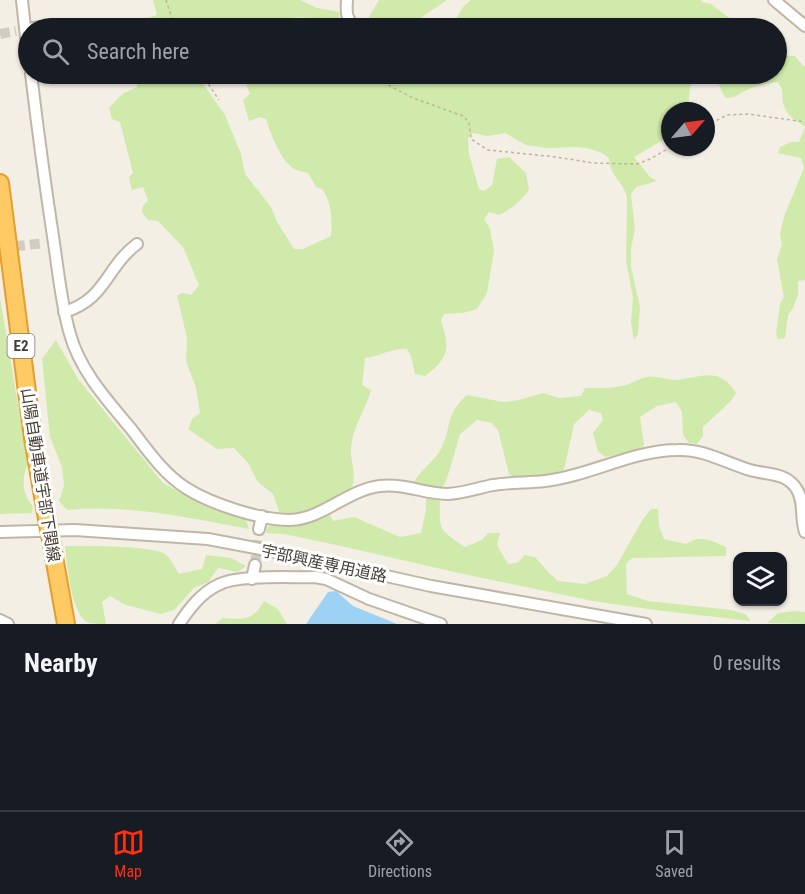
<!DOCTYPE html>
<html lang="en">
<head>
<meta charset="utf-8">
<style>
	body { margin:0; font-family:"Roboto Condensed","Noto Sans JP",sans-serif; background:#242831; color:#f1f3f6 }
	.controls { position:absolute; right:18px; bottom:18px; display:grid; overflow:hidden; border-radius:12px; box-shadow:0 2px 4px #0004 }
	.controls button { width:54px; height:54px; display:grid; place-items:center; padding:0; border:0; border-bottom:2px solid #363941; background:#171b24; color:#f1f3f6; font:30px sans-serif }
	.compass { position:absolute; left:661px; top:102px; width:54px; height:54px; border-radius:50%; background:#171b24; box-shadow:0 2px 4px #0004; rotate:62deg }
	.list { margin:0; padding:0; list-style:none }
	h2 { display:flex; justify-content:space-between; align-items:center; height:78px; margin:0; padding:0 24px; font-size:26px }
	h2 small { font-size:20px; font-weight:400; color:#9ea1a6 }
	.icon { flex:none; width:33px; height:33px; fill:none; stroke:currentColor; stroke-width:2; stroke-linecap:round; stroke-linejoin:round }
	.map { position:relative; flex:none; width:805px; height:624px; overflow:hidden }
	.search { position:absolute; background:#171b24; box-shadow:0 2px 4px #0004; left:18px; right:18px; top:18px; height:66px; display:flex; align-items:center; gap:15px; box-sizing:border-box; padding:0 21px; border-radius:33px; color:#9ea1a6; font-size:22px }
	.sheet { height:186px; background:#171b24 }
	nav { display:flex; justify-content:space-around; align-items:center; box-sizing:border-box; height:84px; border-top:2px solid #363941; background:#171b24; font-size:16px; color:#9ea1a6 }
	nav a { display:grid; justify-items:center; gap:3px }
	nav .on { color:#ff3010 }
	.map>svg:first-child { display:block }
</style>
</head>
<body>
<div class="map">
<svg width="805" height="624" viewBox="0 0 805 624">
	<rect width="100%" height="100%" fill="#f3efe4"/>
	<path fill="#cfeaab" d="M153,0H300L317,8L340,12L339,19C321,21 282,10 272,28H137L138,21L157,15Z
		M379,0H447L419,19L414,28H367L370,15Z
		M471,0H701L702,2L711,4L742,28H451L463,7Z
		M777,55L795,56L803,66H805V280L798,281V294L793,308L788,315L785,338L778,339L776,334L780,304L784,297L777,259L782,245L780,233L785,214L804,168L801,158L778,153L780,147L791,142H799L805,127C797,121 787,116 784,106C781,96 785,92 778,82C768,83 758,85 749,89C740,93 736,98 726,98C720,91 720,83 713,76L705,81L695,78L690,87L688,111H670V136L634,157L650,177L657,181L636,187L631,194L635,230L631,248V267L640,307L638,334L634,340L631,322L633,298L626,261L627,197C623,181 610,177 609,158L602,153L587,148L576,147L548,148L526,145L505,133L488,136L473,133L468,138L469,154L479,189L484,191L492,185L497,159L509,157L526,173L529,190C521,201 511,209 499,215L489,212L484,219L490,229L494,251L487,293L477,309L463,313L444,314L441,320C450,348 449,358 425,376L415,374L411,356L407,349C390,348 381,356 365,358L362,385L371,390C366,409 352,428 351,448C350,461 357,474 352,487C348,496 334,501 326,505L333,521L354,517L400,537L421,533L426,510V496L412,491C414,473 432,465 441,449C452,427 445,414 467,395L503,402L519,400L543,393L559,398L581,396L585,388C598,388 613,389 626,385C633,383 640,378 647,377C655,375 666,380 675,380C701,378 719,365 736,393L731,401L703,427V436L697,444L689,443L683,435L682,412L676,402L657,406L640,417L644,445L639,450L605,457L598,451L593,433L603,420L601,413L589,410L574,424L564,470C548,474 524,484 509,474L498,430L492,423L477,420L460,434L450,469L445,483L436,496L440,500C439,532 439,529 465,547L482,540L488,533H500L497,545L508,564L517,563L525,555L535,557L549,573L558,581L585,584L607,576L617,565L641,522L651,509H658L659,526L664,539L686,544C700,534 712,541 726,547V556L632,558L626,564L627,594L648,601L731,610L745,614L751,621L655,610L593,601L463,574L341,546L284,534L266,533L268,526L280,523L279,511L273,494L258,482L248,463L234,448L217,449L188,429L192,419L200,413L196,388L186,361L187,338L177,295L183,293L191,295L199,285L183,247L158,221L148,220L142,212L143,206L148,200L143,187L132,190L129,177L133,173L120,122L112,119L109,108L122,94L137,87L138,74H196L225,115L241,154L245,174L271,207L277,222L294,249H303L331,236C332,219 332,203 322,189L316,187L308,173C304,172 298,171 294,169C280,159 271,135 266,119L260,117L249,121L243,100L250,94L242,74L225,77L210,74H776Z
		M0,298L28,463C21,479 22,493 33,507L32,513L0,514Z
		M56,340L78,379L163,483L209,508L245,518L249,529C189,518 128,504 67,510L59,501L64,486L62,467L50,437L42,359Z
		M65,546C85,546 150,545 165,554C171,558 175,568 179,574L202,569L206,555L231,558L246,566L238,572L218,568L208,582L194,588L174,610L161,614L126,605L110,596L102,602L106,624C100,624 92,624 87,622C71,613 67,564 65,546Z
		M264,601L278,609L287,624H215L223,618C243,620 254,620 264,601Z
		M795,611L805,612V624L767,623L778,613Z"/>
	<path fill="#9dd2f4" d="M336,591L353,606L397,624H306L328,592Z"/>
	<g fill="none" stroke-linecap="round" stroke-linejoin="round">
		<path stroke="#d0ccc1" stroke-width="10" stroke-dasharray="10 5" stroke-linecap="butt" d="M0,34L16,31
			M0,248L44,243
			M255,565L259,529"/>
		<defs>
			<path id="minor" d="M22,0L28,56
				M347,0C346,12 346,21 357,28
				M774,0L805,26
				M33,28L54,26L76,28
				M31,74C38,132 46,191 55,250C59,278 62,307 70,334C80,371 108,401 132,430C148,451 164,474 186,488C211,504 260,520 290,520C323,519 347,490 380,486C404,483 425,494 448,494C464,493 478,488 493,485C510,482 528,483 545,481C590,476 632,450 678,450C704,449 726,463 750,470C767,475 785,472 796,488C805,501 800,518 805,532
				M64,312C106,300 106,267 137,244
				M259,529L262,516
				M0,532L75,530L208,539L292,555L431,586L646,624
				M252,579L255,565
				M0,620L8,624
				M179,624C189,609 201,593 218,585C238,574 290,578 315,577L326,579L369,599L441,624"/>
			<path id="highway" d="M0,183L33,438L45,508
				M53,551L66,624"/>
		</defs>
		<use href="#minor" stroke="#bfb6a7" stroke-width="14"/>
		<use href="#highway" stroke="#e59e2d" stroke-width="20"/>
		<path stroke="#c2b297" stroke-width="1.5" stroke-dasharray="3 3" stroke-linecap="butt" d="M166,0L175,28
			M202,74L219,100
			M367,74L413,98L463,116L469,122L471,139L488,150L556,157L593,163L637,164L650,159L671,147
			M706,126L727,115L748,114L805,122"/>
		<use href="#minor" stroke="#fff" stroke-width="10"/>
		<use href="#highway" stroke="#ffc964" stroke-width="16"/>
		<defs>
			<path id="highway-bridge" d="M45,508L53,551"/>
		</defs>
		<use href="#highway-bridge" stroke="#e59e2d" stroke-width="20" stroke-linecap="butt"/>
		<use href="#highway-bridge" stroke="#ffc964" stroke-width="16"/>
	</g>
	<g text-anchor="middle" stroke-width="6" stroke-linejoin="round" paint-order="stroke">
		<rect fill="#fff" stroke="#7e7871" stroke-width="1.5" x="7.5" y="334" width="27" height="24" rx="4.5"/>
		<g font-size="15" font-weight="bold" fill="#463e34">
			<text x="21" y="351">E2</text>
		</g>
		<g font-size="16" fill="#463e34" stroke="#fff">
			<text transform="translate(41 475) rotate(81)" y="6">山陽自動車道宇部下関線</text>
			<text transform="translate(324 563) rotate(12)" y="6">宇部興産専用道路</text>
		</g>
	</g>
</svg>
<div class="controls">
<button><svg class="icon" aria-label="layers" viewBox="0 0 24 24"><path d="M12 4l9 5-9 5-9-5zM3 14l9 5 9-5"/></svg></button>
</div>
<svg class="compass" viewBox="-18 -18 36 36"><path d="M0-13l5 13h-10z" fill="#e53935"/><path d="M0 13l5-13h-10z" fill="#9ea1a6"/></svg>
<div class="search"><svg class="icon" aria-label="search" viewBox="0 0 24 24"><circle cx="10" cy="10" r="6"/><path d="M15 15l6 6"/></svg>Search here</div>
</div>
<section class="sheet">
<h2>Nearby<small>0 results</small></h2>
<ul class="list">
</ul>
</section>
<nav>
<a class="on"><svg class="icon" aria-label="map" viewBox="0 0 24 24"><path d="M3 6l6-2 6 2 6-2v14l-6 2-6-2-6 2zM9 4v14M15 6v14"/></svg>Map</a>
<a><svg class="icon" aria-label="directions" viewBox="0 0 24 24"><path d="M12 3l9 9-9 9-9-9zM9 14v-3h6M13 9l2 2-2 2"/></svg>Directions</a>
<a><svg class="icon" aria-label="saved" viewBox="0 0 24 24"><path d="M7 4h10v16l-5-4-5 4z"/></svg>Saved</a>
</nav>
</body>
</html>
